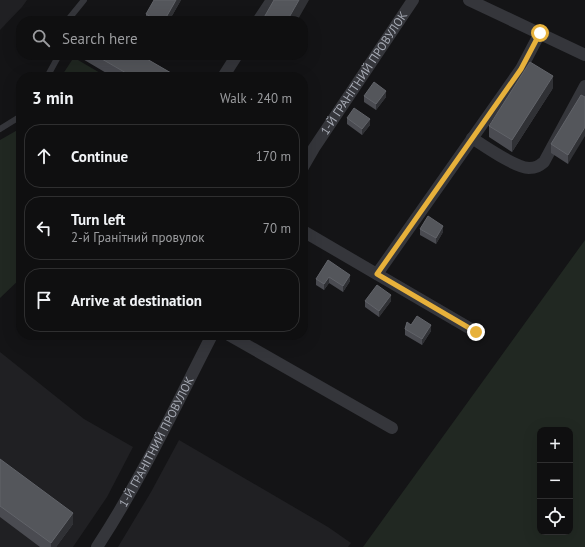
<!DOCTYPE html>
<html lang="en">
<head>
<meta charset="utf-8">
<style>
	body { margin:0; font-family:"PT Sans",sans-serif; background:#1d1d1e; color:#f1f3f6 }
	.controls { position:absolute; right:12px; bottom:12px; display:grid; overflow:hidden; border-radius:8px; box-shadow:0 4px 16px #0002 }
	.controls button { width:36px; height:36px; display:grid; place-items:center; padding:0; border:0; border-bottom:1px solid #2f2f30; background:#0f0f10; color:#f1f3f6; font:20px sans-serif }
	.stop { position:absolute; width:12px; height:12px; margin:-9px; border:3px solid #e7b13b; border-radius:50%; background:#fff }
	.stop.end { background:#e7b13b; border-color:#fff; box-shadow:0 1px 4px #0008 }
	.list { margin:0; padding:0; list-style:none }
	h2 { display:flex; justify-content:space-between; align-items:center; height:52px; margin:0; padding:0 16px; font-size:17px }
	h2 small { font-size:13px; font-weight:400; color:#9b9c9f }
	.list li { display:grid; grid-template-columns:26px 1fr auto; gap:12px; align-items:center; box-sizing:border-box; height:64px; margin:0 8px 8px; padding:0 8px; border:1px solid #2f2f30; border-radius:16px }
	.list b { display:block; font-size:15px; white-space:nowrap }
	.list p { margin:0; font-size:13px; white-space:nowrap; color:#9b9c9f }
	.list em { font-size:13px; font-style:normal; color:#9b9c9f }
	.icon { flex:none; width:22px; height:22px; fill:none; stroke:currentColor; stroke-width:2; stroke-linecap:round; stroke-linejoin:round }
	.map { position:relative; flex:none; width:585px; height:547px; overflow:hidden }
	.search { position:absolute; background:#0f0f10; box-shadow:0 4px 16px #0002; left:16px; top:16px; width:292px; height:44px; display:flex; align-items:center; gap:10px; box-sizing:border-box; padding:0 14px; border-radius:16px; color:#9b9c9f; font-size:15px }
	.panel { position:absolute; background:#0f0f10; box-shadow:0 4px 16px #0002; left:16px; top:72px; width:292px; height:268px; border-radius:16px }
	.map>svg:first-child { display:block }
</style>
</head>
<body>
<div class="map">
<svg width="585" height="547" viewBox="0 0 585 547">
	<rect width="100%" height="100%" fill="#141416"/>
	<path fill="#202023" d="M0,0H27L22,7L0,30Z
		M0,352L84,419L133,447L107,497L73,547H0Z
		M179,440L328,527L351,543L348,547H118L151,492Z"/>
	<path fill="#212822" fill-rule="evenodd" d="M72,60H78L107,77H61Z
		M21,128V278L0,298V140Z
		M585,240V547H363ZM540,430H570V532H540Z"/>
	<g fill="none" stroke-linecap="round" stroke-linejoin="round">
		<path stroke="#35363b" stroke-width="6" d="M67,21L84,0
			M47,77L59,55
			M0,129L21,116"/>
		<g stroke="#35363b" stroke-width="12">
			<path d="M469,0L585,55"/>
			<path d="M258,21L272,0"/>
			<path d="M223,77L237,55"/>
			<path d="M472,138C486,147 514,167 529,168C536,168 539,166 544,162L585,86"/>
			<path id="s1" d="M303,167L314,148L413,0"/>
			<path d="M303,231L476,332"/>
			<path d="M377,274L521,69L540,33"/>
			<path d="M229,335L392,428"/>
			<path id="s2" d="M97,547C141,480 175,407 212,335"/>
		</g>
	</g>
	<path fill="#4a4b51" d="M181,0L169,21H146V14Z
		M81,55H140L178,77H113L81,58Z
		M553,88L512,152L489,137V126Z
		M364,96L386,97L376,110L364,102Z
		M585,97L568,164L551,153V144Z
		M347,118L370,125L362,135L347,124Z
		M420,229L443,232L436,244L420,235Z
		M328,260L350,281L343,292L329,283L324,290L316,285V279Z
		M365,301H391L379,317L365,307Z
		M411,325L431,331L422,345L405,335V329Z
		M0,459L73,524L56,547H40L0,517Z"/>
	<path fill="#303135" d="M176,0H181L169,21H164Z
		M299,0H309L297,21H287Z
		M553,76V88L512,152V140Z
		M386,91V97L376,110V104Z
		M370,119V125L362,135V129Z
		M585,127V136L568,164V155Z
		M443,226V232L436,244V238Z
		M350,275V281L343,292V286Z
		M329,277V283L324,290V284Z
		M391,295V301L379,317V311Z
		M431,325V331L422,345V339Z
		M73,513V524L56,547H51V543Z"/>
	<path fill="#54565b" stroke="#616369" d="M154,0H176L164,21H158L146,14Z
		M274,0H299L287,21H262Z
		M95,55H140L178,77H133Z
		M530,62L553,76L512,140L489,126Z
		M374,82L386,91L376,104L364,96Z
		M581,95L585,97V127L568,155L551,144Z
		M354,108L370,119L362,129L347,118Z
		M428,216L443,226L436,238L420,229Z
		M328,260L350,275L343,286L329,277L324,284L316,279Z
		M377,285L391,295L379,311L365,301Z
		M417,316L431,325L422,339L405,329L407,322L411,325Z
		M0,459L73,513L51,543L0,506Z"/>
	<g fill="none" stroke-linecap="round" stroke-linejoin="round">
		<path stroke="#e7b13b" stroke-width="5" d="M476,332L377,274L521,69L540,33"/>
	</g>
	<g text-anchor="middle" stroke-width="3" stroke-linejoin="round" paint-order="stroke">
		<g font-size="12" fill="#a7abb5" stroke="#0f0f11">
			<text dy="4" stroke="none"><textPath href="#s1" startOffset="112">1-Й ГРАНІТНИЙ ПРОВУЛОК</textPath></text>
			<text dy="4" stroke="none"><textPath href="#s2" startOffset="121">1-Й ГРАНІТНИЙ ПРОВУЛОК</textPath></text>
		</g>
	</g>
</svg>
<div class="controls">
<button>+</button>
<button>−</button>
<button><svg class="icon" aria-label="locate" viewBox="0 0 24 24"><circle cx="12" cy="12" r="6"/><path d="M12 2v4M12 18v4M2 12h4M18 12h4"/></svg></button>
</div>
<div class="stop" style="left:540px;top:33px"></div>
<div class="stop end" style="left:476px;top:332px"></div>
<div class="search"><svg class="icon" aria-label="search" viewBox="0 0 24 24"><circle cx="10" cy="10" r="6"/><path d="M15 15l6 6"/></svg>Search here</div>
<section class="panel">
<h2>3 min<small>Walk · 240 m</small></h2>
<ul class="list">
<li><svg class="icon" aria-label="ahead" viewBox="0 0 24 24"><path d="M12 20V5M6 11l6-6 6 6"/></svg><div><b>Continue</b></div><em>170 m</em></li>
<li><svg class="icon" aria-label="left" viewBox="0 0 24 24"><path d="M17 20v-9H6M10 6l-5 5 5 5"/></svg><div><b>Turn left</b><p>2-й Гранітний провулок</p></div><em>70 m</em></li>
<li><svg class="icon" aria-label="arrive" viewBox="0 0 24 24"><path d="M6 21V4h12l-3 4 3 4H6"/></svg><div><b>Arrive at destination</b></div></li>
</ul>
</section>
</div>
</body>
</html>
